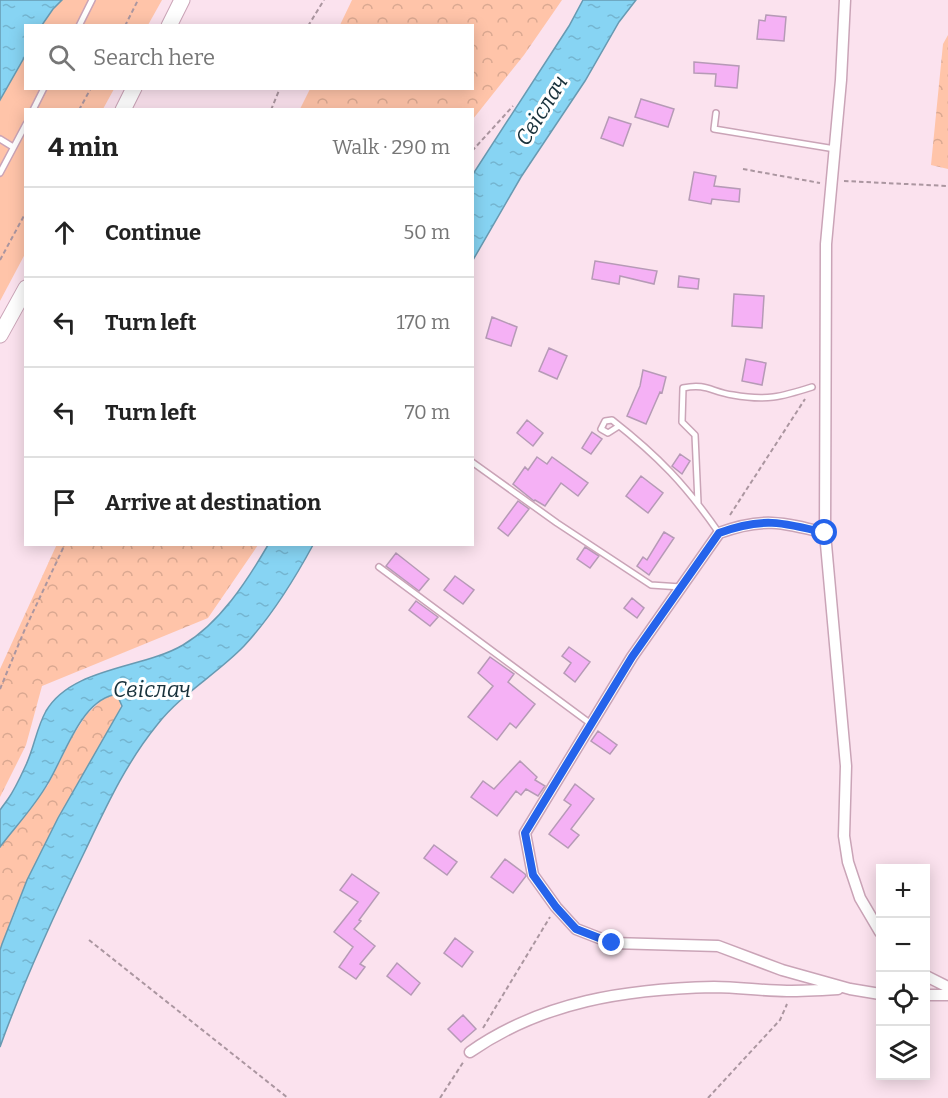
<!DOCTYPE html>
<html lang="en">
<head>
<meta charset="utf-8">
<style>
	body { margin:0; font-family:Bitter,serif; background:#f2f2f2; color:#222 }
	.controls { position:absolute; right:18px; bottom:18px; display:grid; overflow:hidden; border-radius:0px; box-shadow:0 3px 15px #0003 }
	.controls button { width:54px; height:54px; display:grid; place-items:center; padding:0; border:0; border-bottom:2px solid #e0e0e0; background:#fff; color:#222; font:30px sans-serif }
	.stop { position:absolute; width:18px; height:18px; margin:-14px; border:4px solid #2563eb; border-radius:50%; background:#fff }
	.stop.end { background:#2563eb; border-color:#fff; box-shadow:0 2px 6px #0008 }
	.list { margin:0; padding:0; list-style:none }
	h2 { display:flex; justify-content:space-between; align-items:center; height:78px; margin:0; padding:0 24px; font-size:26px }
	h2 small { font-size:20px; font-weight:400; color:#767676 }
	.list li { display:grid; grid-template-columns:39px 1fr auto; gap:18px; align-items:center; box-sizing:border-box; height:90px; padding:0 24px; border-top:2px solid #e0e0e0 }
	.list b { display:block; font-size:22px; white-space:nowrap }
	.list em { font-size:20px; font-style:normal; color:#767676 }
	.icon { flex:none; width:33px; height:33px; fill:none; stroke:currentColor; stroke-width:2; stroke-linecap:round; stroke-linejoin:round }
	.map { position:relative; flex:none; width:948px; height:1098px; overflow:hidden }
	.search { position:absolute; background:#fff; box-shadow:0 3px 15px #0003; left:24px; top:24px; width:450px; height:66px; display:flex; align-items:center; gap:15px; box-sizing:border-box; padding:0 21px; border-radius:0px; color:#767676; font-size:22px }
	.panel { position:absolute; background:#fff; box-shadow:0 3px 15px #0003; left:24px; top:108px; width:450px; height:438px; border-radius:0px }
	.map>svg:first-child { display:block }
</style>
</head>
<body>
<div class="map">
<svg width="948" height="1098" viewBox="0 0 948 1098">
	<defs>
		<pattern id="forest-crowns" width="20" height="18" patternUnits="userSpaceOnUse" patternTransform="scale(1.5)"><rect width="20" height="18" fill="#ffc4a9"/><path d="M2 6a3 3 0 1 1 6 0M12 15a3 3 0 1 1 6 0" fill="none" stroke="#daa891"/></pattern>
		<pattern id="water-ripples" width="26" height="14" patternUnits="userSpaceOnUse" patternTransform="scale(1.5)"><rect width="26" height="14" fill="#87d4f3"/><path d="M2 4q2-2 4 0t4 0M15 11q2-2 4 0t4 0" fill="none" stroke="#74b5d0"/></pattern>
	</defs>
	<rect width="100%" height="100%" fill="#fbe2ee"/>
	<path fill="#ffc4a9" d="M0,0H162L148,25L26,26V88L114,89L103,109L26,110L25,254L0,301Z"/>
	<path fill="url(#forest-crowns)" d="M352,0H562L524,55L473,119L472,110L300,109L310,89L472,88V26L340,25Z
		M948,35V169L931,165L943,44Z
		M57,544L258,545L208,618L42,686L26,745L0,797V669Z
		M113,695L118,696L121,701L120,712L58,818L14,911L0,950V847L48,785L72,737L87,714L102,700Z"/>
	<path fill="url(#water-ripples)" stroke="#689ab2" stroke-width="1.5" d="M0,0H62L53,9L42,25L26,26L25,56L0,100Z
		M583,0H636L619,22L585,81L521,177L473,260V174L569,26Z
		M268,545H313C294,580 272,616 244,646C217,674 181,694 157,725C126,763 106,807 85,851C54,915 24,980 0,1047V950L2,944L27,880L58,818L122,706L118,697L113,695C80,703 64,757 48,783C35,806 16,826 0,847C0,838 0,818 0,810C2,807 6,802 8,799C15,789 20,778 25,767C34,749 36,729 46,711C72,667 142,669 183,645C220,623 247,581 268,545Z"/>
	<path fill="#f5b1f5" stroke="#b69ab6" stroke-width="1.5" d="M766,15L786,17L784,41L757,39L759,20L765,21Z
		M694,62L739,66L737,88L715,86L716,74L694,73Z
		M641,99L674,109L668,127L635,117Z
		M609,117L631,124L623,146L601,138Z
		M694,172L716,176L714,186L740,189L739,202L712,199L711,204L689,200Z
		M595,261L657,271L654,284L620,276L619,284L592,279Z
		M679,276L699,279L698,289L678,287Z
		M734,294L764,296L762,328L732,326Z
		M492,317L517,327L511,346L486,338Z
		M549,348L567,356L557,379L539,371Z
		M746,359L766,363L762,385L742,381Z
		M643,370L666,377L662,393L660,392L646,424L627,416L640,386Z
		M527,420L543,433L533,446L517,433Z
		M592,432L602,439L591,454L582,448Z
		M680,454L690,461L682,474L672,466Z
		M537,457L547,464L552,457L588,483L578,496L561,483L545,506L535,500L534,501L513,484L525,467L528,470Z
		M641,476L663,493L648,513L626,496Z
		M518,501L529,509L508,536L498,528Z
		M664,532L674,538L649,575L637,566L643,557L647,560Z
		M585,547L599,556L590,568L577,559Z
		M396,553L429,579L419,591L386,566Z
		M455,576L474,590L463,604L444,590Z
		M632,598L644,608L637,618L624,608Z
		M416,601L438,617L430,626L409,610Z
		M569,647L590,662L575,682L564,673L571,663L562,656Z
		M490,657L514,674L508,682L535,704L516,728L510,723L497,740L468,717L493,686L478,673Z
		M598,731L617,745L610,754L591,741Z
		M520,761L537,777L535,780L545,786L538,796L526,789L521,795L516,791L497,816L471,797L483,781L494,789Z
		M575,784L594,799L571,829L579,835L568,848L549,834L571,805L564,800Z
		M434,845L457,862L447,875L424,858Z
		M505,859L525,874L526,876L513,893L491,877Z
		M352,874L379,893L359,920L361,921L354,929L375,946L360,964L365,967L356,979L339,967L353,947L334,932L358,902L340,890Z
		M455,938L473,952L462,967L444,953Z
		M397,963L420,983L411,995L387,976Z
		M463,1015L476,1029L461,1042L448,1029Z"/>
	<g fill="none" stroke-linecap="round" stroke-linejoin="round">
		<defs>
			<path id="service" d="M79,26L92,0
				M33,110L44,88
				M716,113L714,129L835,149
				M0,139L13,147
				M0,173L26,124
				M619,426L608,433L601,429L605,421L612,420C658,456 686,485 719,533
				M472,462L557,523L651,585L681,587
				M698,503L695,435L682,422L683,388C707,383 711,392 733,395C766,401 781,397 812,387
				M379,567L591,724"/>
			<path id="minor" d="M845,0L841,80L826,244L825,533L846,766L844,836L848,862L860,898L880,932
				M825,533C782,522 762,517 719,533L632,657L525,833L533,875L556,907L576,929L612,943L718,946L782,970L850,989L880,994
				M926,976L948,987
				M926,995H948
				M470,1052C543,1001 627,989 714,987C739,987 763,991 787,991C804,991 821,990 838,989"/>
			<path id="secondary" d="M169,26L182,0
				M123,110L134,88
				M0,335L26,288"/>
		</defs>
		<use href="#service" stroke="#caa4b7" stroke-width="8"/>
		<use href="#minor" stroke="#caa4b7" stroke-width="13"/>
		<use href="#secondary" stroke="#caa4b7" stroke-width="17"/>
		<path stroke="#ab96a0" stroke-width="2" stroke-dasharray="4.5 3" stroke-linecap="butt" d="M125,26L138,0
			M308,26L324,0
			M79,110L91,88
			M271,110L280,88
			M472,151L513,106
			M743,169L820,183
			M844,181L948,186
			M0,260L26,212
			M730,515L805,399
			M0,689L25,629L65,544
			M89,940L288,1098
			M483,1028L550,917
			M440,1098L464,1061
			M708,1098L780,1020L787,1004"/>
		<use href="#service" stroke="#fff" stroke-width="5"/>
		<use href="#minor" stroke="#fff" stroke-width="10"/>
		<use href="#secondary" stroke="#fff" stroke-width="15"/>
	</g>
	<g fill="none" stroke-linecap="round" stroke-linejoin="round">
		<path stroke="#2563eb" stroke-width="8" d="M612,943L576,929L556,907L533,875L525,833L632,657L719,533C761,517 783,522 825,533"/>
	</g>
	<g text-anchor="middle" stroke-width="6" stroke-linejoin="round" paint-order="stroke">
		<g font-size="22" font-style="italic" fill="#18313b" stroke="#fff">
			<text transform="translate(541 110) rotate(-58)" y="8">Свіслач</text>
			<text x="152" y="697">Свіслач</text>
		</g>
	</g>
</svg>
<div class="controls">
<button>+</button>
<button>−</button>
<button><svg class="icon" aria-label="locate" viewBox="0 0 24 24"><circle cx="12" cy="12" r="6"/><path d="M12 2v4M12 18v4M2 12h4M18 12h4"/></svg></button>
<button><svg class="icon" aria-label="layers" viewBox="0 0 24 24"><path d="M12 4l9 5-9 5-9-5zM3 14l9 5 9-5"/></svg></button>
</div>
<div class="stop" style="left:825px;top:533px"></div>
<div class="stop end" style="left:612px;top:943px"></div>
<div class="search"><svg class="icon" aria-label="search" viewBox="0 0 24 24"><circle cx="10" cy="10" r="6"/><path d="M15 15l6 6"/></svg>Search here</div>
<section class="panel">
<h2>4 min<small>Walk · 290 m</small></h2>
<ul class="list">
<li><svg class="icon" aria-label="ahead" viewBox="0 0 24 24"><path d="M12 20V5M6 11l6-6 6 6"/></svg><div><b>Continue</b></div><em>50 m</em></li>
<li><svg class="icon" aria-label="left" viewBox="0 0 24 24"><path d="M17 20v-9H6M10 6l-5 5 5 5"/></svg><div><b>Turn left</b></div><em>170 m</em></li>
<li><svg class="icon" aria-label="left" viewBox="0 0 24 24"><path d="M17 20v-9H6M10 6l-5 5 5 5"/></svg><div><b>Turn left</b></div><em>70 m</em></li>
<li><svg class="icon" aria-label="arrive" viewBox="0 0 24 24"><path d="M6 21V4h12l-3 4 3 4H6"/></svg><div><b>Arrive at destination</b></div></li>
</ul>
</section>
</div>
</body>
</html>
